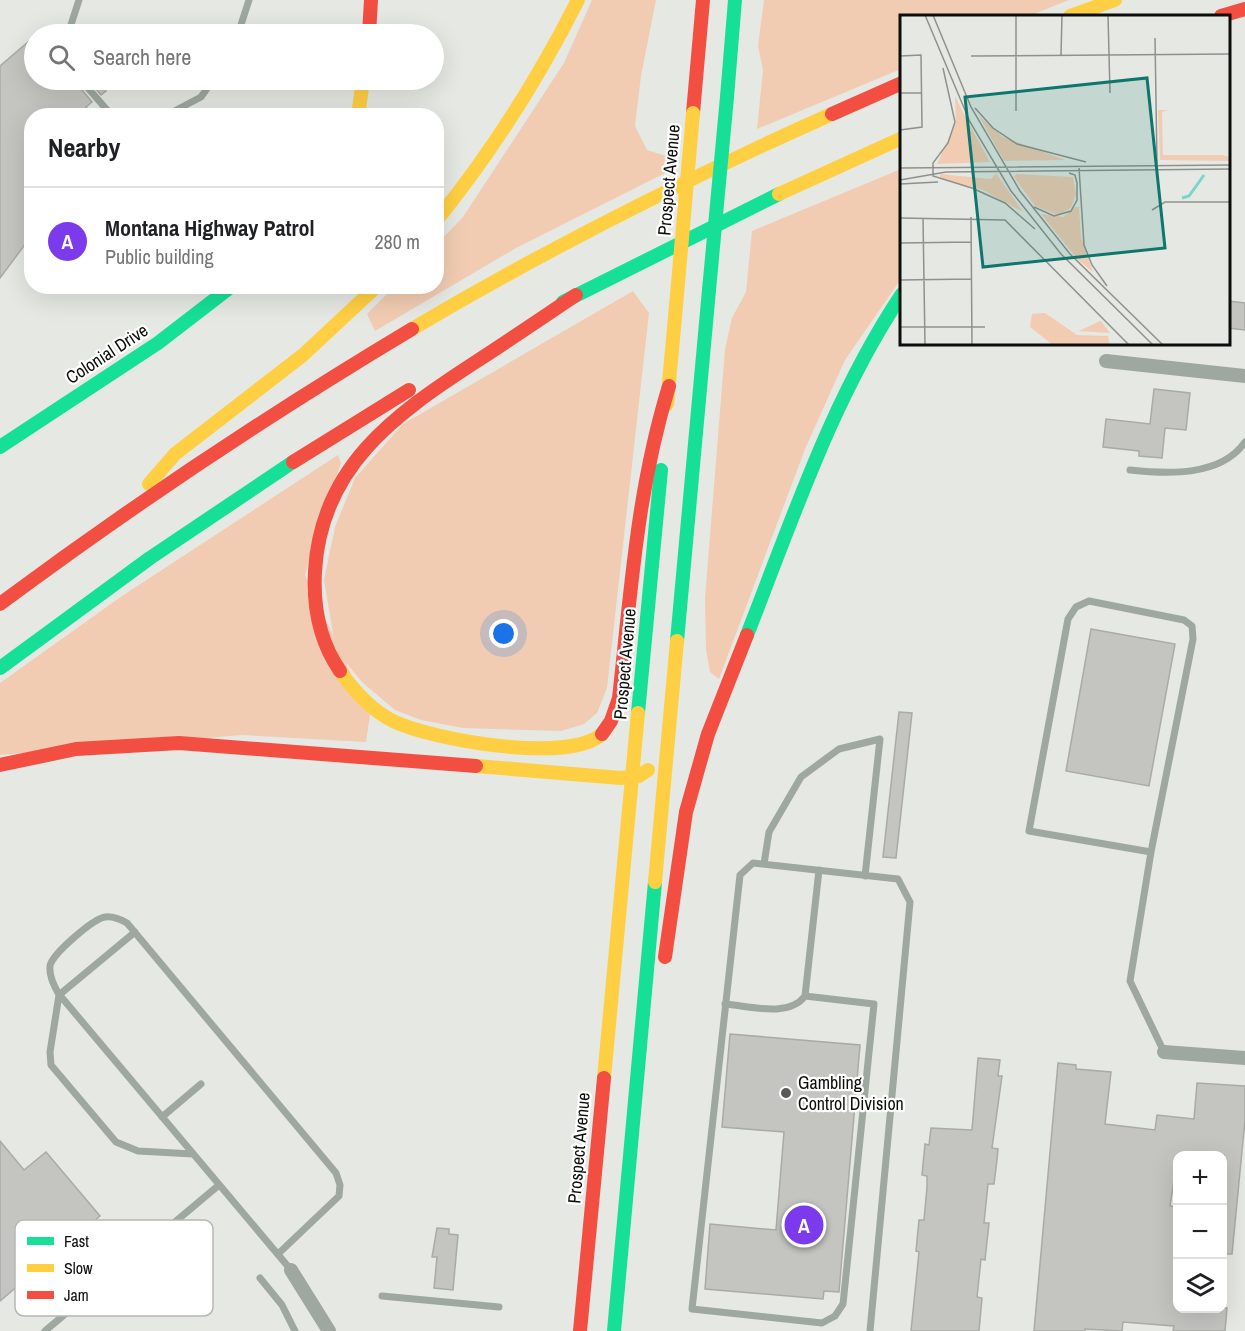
<!DOCTYPE html>
<html lang="en">
<head>
<meta charset="utf-8">
<style>
	body { margin:0; font-family:"Archivo Narrow",sans-serif; background:#f2f2f2; color:#202124 }
	.controls { position:absolute; right:18px; bottom:18px; display:grid; overflow:hidden; border-radius:12px; box-shadow:0 6px 24px #0002 }
	.controls button { width:54px; height:54px; display:grid; place-items:center; padding:0; border:0; border-bottom:2px solid #e0e0e0; background:#fff; color:#202124; font:30px sans-serif }
	.you { position:absolute; left:504px; top:634px; width:21px; height:21px; margin:-15px; border:4px solid #fff; border-radius:50%; background:#1a73e8; box-shadow:0 0 0 9px #1a73e833 }
	.badge { display:grid; place-items:center; width:39px; height:39px; border-radius:50%; background:#7c3aed; color:#fff; font-size:20px; font-weight:700 }
	.pin { position:absolute; translate:-50% -50%; border:3px solid #fff; box-shadow:0 2px 6px #0006 }
	.list { margin:0; padding:0; list-style:none }
	h2 { display:flex; justify-content:space-between; align-items:center; height:78px; margin:0; padding:0 24px; font-size:26px }
	h2 small { font-size:20px; font-weight:400; color:#757577 }
	.list li { display:grid; grid-template-columns:39px 1fr auto; gap:18px; align-items:center; box-sizing:border-box; height:108px; padding:0 24px; border-top:2px solid #e0e0e0 }
	.list b { display:block; font-size:22px; white-space:nowrap }
	.list p { margin:0; font-size:20px; white-space:nowrap; color:#757577 }
	.list em { font-size:20px; font-style:normal; color:#757577 }
	.icon { flex:none; width:33px; height:33px; fill:none; stroke:currentColor; stroke-width:2; stroke-linecap:round; stroke-linejoin:round }
	.map { position:relative; flex:none; width:1245px; height:1331px; overflow:hidden }
	.search { position:absolute; background:#fff; box-shadow:0 6px 24px #0002; left:24px; top:24px; width:420px; height:66px; display:flex; align-items:center; gap:15px; box-sizing:border-box; padding:0 21px; border-radius:33px; color:#757577; font-size:22px }
	.panel { position:absolute; background:#fff; box-shadow:0 6px 24px #0002; left:24px; top:108px; width:420px; height:186px; border-radius:24px }
	.map>svg:first-child { display:block }
</style>
</head>
<body>
<div class="map">
<svg width="1245" height="1331" viewBox="0 0 1245 1331">
	<rect width="100%" height="100%" fill="#e6e8e3"/>
	<path fill="#f1ccb2" d="M592,0H656L641,76L635,126L647,150L676,159L675,168L516,248L375,331L367,314L394,287L436,286L437,244L463,217L564,63Z
		M764,0H1069L1029,16H902L901,69L757,129L763,70L758,46Z
		M901,169V279L845,360L805,449L719,679L710,672L706,650L705,598L725,349L732,318L746,292L752,231Z
		M633,291L649,313L607,688L597,713L584,724L561,731L463,728L421,720L395,710L363,683L336,651L324,580L335,527L355,478L403,424Z
		M338,455L341,463L305,575L370,715L366,742L242,735L0,755V683L122,596Z"/>
	<path fill="#c4c5c1" stroke="#aaaaa6" stroke-width="1.5" d="M34,37V80H65L73,89L78,85L92,102L86,107L94,116H32V235L0,278V66Z
		M88,80H98L106,91L101,95Z
		M1228,301L1245,303V330L1228,328Z
		M1154,389L1190,393L1186,430L1165,428L1162,458L1139,456V451L1103,447L1106,419L1150,424Z
		M1091,629L1175,644L1149,786L1066,771Z
		M899,712L912,713L896,858L883,857Z
		M730,1034L860,1045L839,1292L824,1291L823,1299L705,1289L710,1224L776,1230L784,1132L722,1127Z
		M978,1058L1000,1060L998,1076H1002L992,1148L998,1149L997,1160L994,1184H988L984,1223H989L985,1260L981,1259L977,1297L982,1298L979,1331H911L919,1252L916,1251L919,1220H924L927,1187V1176L922,1175L925,1144L929,1145L931,1128L972,1130Z
		M1058,1063L1076,1065V1069L1111,1072L1105,1124L1155,1130L1157,1115L1194,1119L1197,1083L1245,1086V1120L1232,1254H1222L1224,1155H1178L1170,1206L1177,1207L1175,1229H1178V1308H1227L1225,1331H1173L1174,1326L1123,1322L1122,1331L1085,1329V1331H1034Z
		M0,1141L24,1170L46,1152L100,1216L0,1301Z
		M437,1228L449,1229V1234L458,1235L453,1290L434,1288L437,1257H432Z"/>
	<g fill="none" stroke-linecap="round" stroke-linejoin="round">
		<path stroke="#9fa7a1" stroke-width="7" d="M68,34L79,0
			M238,34L249,0
			M81,80L107,110L116,116
			M165,116L201,97L213,80
			M1130,470C1167,474 1221,477 1245,442
			M1151,852L1193,639L1192,626L1184,620L1089,601L1076,607L1068,619L1029,831L1151,852L1130,981L1164,1052
			M764,864L769,832L801,777L839,749L880,739L865,876
			M135,932L59,995L50,1052L51,1065L116,1142L138,1151L193,1154
			M805,996L874,1004L843,1304L835,1316L822,1323L692,1309L740,875L753,863L898,879L910,902L870,1331
			M725,1004C749,1006 789,1018 805,996L819,870
			M162,1117L201,1084
			M278,1254L339,1196L340,1185L336,1173L127,923C120,919 113,916 105,917C93,919 52,954 50,966C49,976 54,985 58,993L291,1270
			M260,1278L282,1305L295,1331
			M382,1296L499,1307
			M45,1331L219,1185"/>
		<path stroke="#9fa7a1" stroke-width="14" d="M1106,361L1245,376
			M1164,1052L1245,1058
			M291,1270L329,1331"/>
		<path stroke="#16e098" stroke-width="14" d="M727,97L735,0
			M563,302L779,194
			M0,447L158,343L232,286
			M747,635C793,518 832,399 902,294
			M677,641L709,290
			M0,668L150,558L293,462
			M638,713L661,470
			M614,1331L655,882"/>
		<path stroke="#ffcf43" stroke-width="14" d="M1070,16L1115,0
			M358,116L363,80
			M779,194L902,138
			M436,221C492,152 538,79 578,0
			M412,329C547,249 688,178 832,114
			M667,404L676,306
			M149,484L175,454L303,355L377,286
			M340,671C354,691 371,710 393,721C432,740 569,764 602,734
			M476,766L621,778L639,776L648,770
			M655,882L677,641
			M604,1078L638,713"/>
		<path stroke="#f24e42" stroke-width="14" d="M1221,16L1245,9
			M369,34L371,0
			M693,113L703,0
			M832,114L902,83
			M293,462L409,390
			M0,604C133,505 270,414 412,329
			M340,671C320,642 313,606 315,571C321,467 394,415 474,363C508,341 542,318 576,295
			M602,734L611,721L619,698C631,591 637,490 669,386
			M0,765L76,749L179,743L476,766
			M665,957L686,812L708,734L747,635
			M580,1331L604,1078"/>
		<path stroke="#16e098" stroke-width="14" d="M709,290L727,97"/>
		<path stroke="#ffcf43" stroke-width="14" d="M676,306L693,113"/>
	</g>
	<circle fill="#595a57" stroke="#fff" stroke-width="2" cx="786" cy="1093" r="6"/>
	<g text-anchor="middle" stroke-width="4.5" stroke-linejoin="round" paint-order="stroke">
		<g font-size="18" fill="#0d0e0b" stroke="#fff">
			<text transform="translate(669 180) rotate(-85)" y="6">Prospect Avenue</text>
			<text transform="translate(107 354) rotate(-33)" y="6">Colonial Drive</text>
			<text transform="translate(625 664) rotate(-85)" y="6">Prospect Avenue</text>
			<text transform="translate(579 1148) rotate(-85)" y="6">Prospect Avenue</text>
		</g>
		<g font-size="18" fill="#0d0e0b" stroke="#fff" text-anchor="start">
			<text x="798" y="1089">Gambling<tspan x="798" dy="21">Control Division</tspan></text>
		</g>
	</g>
	<g transform="translate(900 15)">
		<rect width="330" height="330" fill="#e6e8e3"/>
		<path d="M55,81L67,105L90,147L37,149L56,107ZM258,95H268L262,97L263,140H322L330,142V146L260,145ZM79,101L103,122L165,145L104,146ZM96,158L123,197L83,175L40,164V159L91,164ZM116,159L173,162L176,179L171,193L158,200L135,191L114,162ZM175,192H179L181,222L193,257L178,245L141,199L163,202ZM145,298L177,320L208,321L210,330H153L130,312L132,299ZM201,306L210,318L179,316L200,306Z" fill="#f1ccb2"/>
		<path fill="none" stroke="#7cd4ca" stroke-width="3" d="M282,183L289,181L304,160"/>
		<path fill="none" stroke="#8f918d" stroke-width="1.5" d="M25,0L70,107L111,176L161,239L253,330M33,0L71,92L120,176L170,239L263,330M116,0V96M208,0L210,78M255,23L257,149M161,40L162,0M0,41L21,40L22,112L0,115M71,41L330,39M43,53L55,107L48,128L33,148V161L75,174M0,78H22M75,93L93,113L117,129L186,147M0,153L330,150M179,153L184,230L192,250L207,271M0,165L46,157L330,154M0,169L38,167M72,173L105,188L135,214M134,192L154,201L171,196L177,185V168L175,160L169,158M252,195L265,187H330M71,202L72,330M0,203L105,205L229,330M23,203L25,330M0,228L71,227M0,265L72,264M0,312H85"/>
		<path fill="#0f766e" fill-opacity="0.15" stroke="#0f766e" stroke-width="3" d="M247,63L265,233L83,252L65,82Z"/>
		<rect width="330" height="330" fill="none" stroke="#0d0e0b" stroke-width="3"/>
	</g>
	<rect x="15" y="1220" width="198" height="96" rx="9" fill="#fff" stroke="#b6b7b6" stroke-width="1.5"/>
	<rect x="27" y="1237" width="27" height="8" fill="#16e098"/>
	<rect x="27" y="1264" width="27" height="8" fill="#ffcf43"/>
	<rect x="27" y="1291" width="27" height="8" fill="#f24e42"/>
	<g font-size="16" fill="#0d0e0b">
		<text x="64" y="1247">Fast</text>
		<text x="64" y="1274">Slow</text>
		<text x="64" y="1301">Jam</text>
	</g>
</svg>
<div class="controls">
<button>+</button>
<button>−</button>
<button><svg class="icon" aria-label="layers" viewBox="0 0 24 24"><path d="M12 4l9 5-9 5-9-5zM3 14l9 5 9-5"/></svg></button>
</div>
<div class="you"></div>
<div class="pin badge" style="left:804px;top:1225px">A</div>
<div class="search"><svg class="icon" aria-label="search" viewBox="0 0 24 24"><circle cx="10" cy="10" r="6"/><path d="M15 15l6 6"/></svg>Search here</div>
<section class="panel">
<h2>Nearby<small></small></h2>
<ul class="list">
<li><span class="badge">A</span><div><b>Montana Highway Patrol</b><p>Public building</p></div><em>280 m</em></li>
</ul>
</section>
</div>
</body>
</html>
